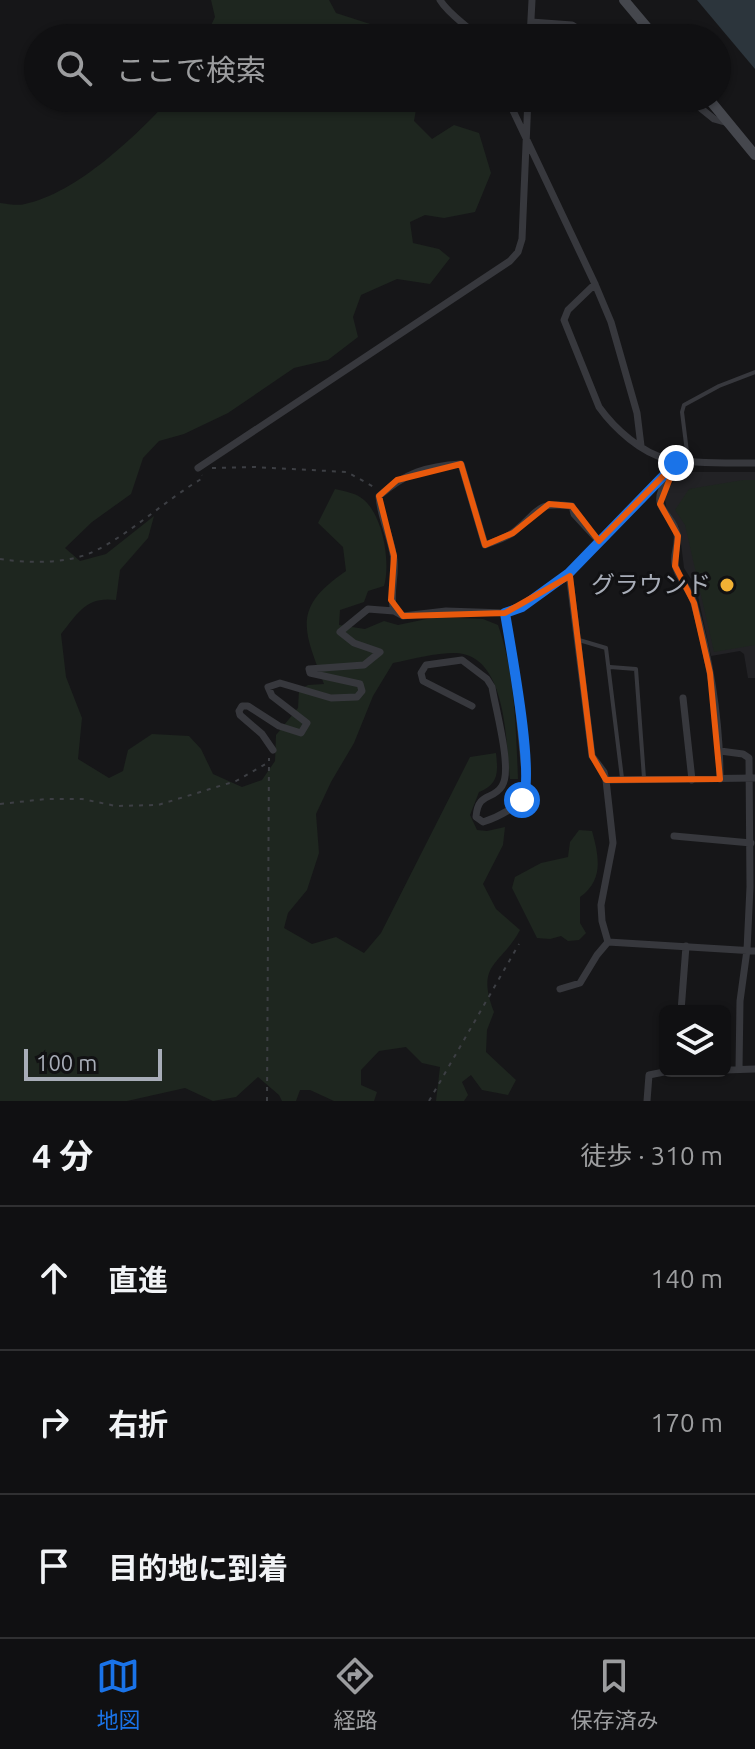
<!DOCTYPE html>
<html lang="ja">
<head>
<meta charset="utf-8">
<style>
	body { margin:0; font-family:Ubuntu,"Noto Sans JP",sans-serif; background:#19191b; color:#f1f3f6 }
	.controls { position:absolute; right:24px; bottom:24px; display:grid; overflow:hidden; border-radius:12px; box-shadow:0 2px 6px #0004 }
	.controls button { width:72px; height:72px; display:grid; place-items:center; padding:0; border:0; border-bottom:2px solid #303032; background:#101012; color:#f1f3f6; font:40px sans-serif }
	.scale { position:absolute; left:24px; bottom:20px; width:138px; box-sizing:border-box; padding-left:8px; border:4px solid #a8adb8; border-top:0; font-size:22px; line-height:28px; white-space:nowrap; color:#a8adb8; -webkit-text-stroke:6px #111113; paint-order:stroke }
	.stop { position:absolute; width:24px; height:24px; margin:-18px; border:6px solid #1a73e8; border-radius:50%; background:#fff }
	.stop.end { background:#1a73e8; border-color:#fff; box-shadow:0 2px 8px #0008 }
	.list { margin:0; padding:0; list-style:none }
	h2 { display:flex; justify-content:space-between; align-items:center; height:104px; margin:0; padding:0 32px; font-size:34px }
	h2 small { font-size:26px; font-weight:400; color:#9c9d9f }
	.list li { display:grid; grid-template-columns:52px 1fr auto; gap:24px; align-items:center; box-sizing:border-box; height:144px; padding:0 32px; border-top:2px solid #303032 }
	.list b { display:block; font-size:30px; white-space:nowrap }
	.list em { font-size:26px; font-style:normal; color:#9c9d9f }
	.icon { flex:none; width:44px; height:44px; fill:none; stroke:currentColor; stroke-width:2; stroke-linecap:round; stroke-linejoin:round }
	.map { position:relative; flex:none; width:755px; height:1101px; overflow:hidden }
	.search { position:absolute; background:#101012; box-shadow:0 2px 6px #0004; left:24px; right:24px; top:24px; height:88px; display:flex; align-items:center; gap:20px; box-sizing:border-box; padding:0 28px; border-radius:44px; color:#9c9d9f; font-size:30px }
	.sheet { height:536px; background:#101012 }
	nav { display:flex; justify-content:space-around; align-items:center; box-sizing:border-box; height:112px; border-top:2px solid #303032; background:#101012; font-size:22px; color:#9c9d9f }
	nav a { display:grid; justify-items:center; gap:4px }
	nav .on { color:#1a73e8 }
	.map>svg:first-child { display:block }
</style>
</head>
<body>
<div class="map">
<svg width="755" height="1101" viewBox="0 0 755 1101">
	<rect width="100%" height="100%" fill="#161618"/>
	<path fill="#222225" d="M681,472H755V678H748L744,654L740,651L711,656L696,587L684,568L679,527L667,511L664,494Z"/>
	<path fill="#1e261f" d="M211,0H329L336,13L401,34L402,38H205L215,17Z
		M171,98H418L414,121L432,139L454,125L479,133L491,173L475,212L444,218L425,215L410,222L413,243L439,249L450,258L430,284L397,279L361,295L353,317L358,337L328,360L294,368L228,413L184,434L159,441L143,458L131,494L92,522L65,548L80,561L106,554L154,516L148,538L120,570L116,600C86,596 78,613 61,634L66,677L82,718L78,759L109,778L123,771L128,750L152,734L189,736L201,749L213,774L242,787L262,780L275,761L276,735L298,708L299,690L308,685L324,684C303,629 292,608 346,571L343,547L318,523L335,489C343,491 354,493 360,497C383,511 391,563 384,586L368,591L364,602L340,610L339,625L365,629L384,621L398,625L436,617L483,619L498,625C515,672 516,730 518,779H510C506,742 507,654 455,653C435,653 413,659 393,663L373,696L354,743L331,782L316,814L319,853L307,890L288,913L284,928L312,944L336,937L364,953L381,933L470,757L496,753C498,772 499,784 479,792L470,815L477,830L487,831L505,827L503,845L483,884L496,909L520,930C501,966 475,963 494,1012L487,1030L486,1052L516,1080L508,1095L482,1090L471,1075L462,1082L468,1095L464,1101H436L440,1067L422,1063L406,1047L379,1051L361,1070V1085L377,1092L374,1101H334L310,1090H300L296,1101H282L279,1095L258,1077L236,1097L213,1101L185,1088L127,1101H0V203C8,204 18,206 25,204C77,193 136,136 171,98Z
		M743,480H755V645L714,652L685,525L675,510L689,489Z
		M579,830L592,831C599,856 604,880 580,897V923L586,933L579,940L568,941L561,936L550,939L537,938L512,888L515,877L541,863L568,857L570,842Z"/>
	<path fill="#2c353c" d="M697,0H755V69Z"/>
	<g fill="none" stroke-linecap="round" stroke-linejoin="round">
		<path stroke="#3d3f44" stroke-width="2" stroke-dasharray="4 6" stroke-linecap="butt" d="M212,468L254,467L347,472L374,487
			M0,559C27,563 62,564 88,554C125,539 166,499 203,478L202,475
			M0,804L46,799H82L116,806L158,805L236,781L269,762
			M267,1101L269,758
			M429,1101L519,944"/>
		<path stroke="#37383d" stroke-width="4" d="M688,460L682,412L684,405L719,386L755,372
			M579,640L606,648L622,778
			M610,667L636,669L644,778"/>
		<path stroke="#37383d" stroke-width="7" d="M440,0C449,15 467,25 479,38
			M531,22L572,25L591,38
			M530,38L532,0
			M507,98L595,284L611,322L637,413L641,446
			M688,98L714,119L728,123
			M595,284L568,310L564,320L599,407C614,428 642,454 668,459C694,464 728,463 755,463
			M676,463C675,476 657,487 660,502C662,513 675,521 677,534C679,544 673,554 675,564C677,578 690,589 694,603C710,660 720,720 720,779
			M198,468L510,261L518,252L522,239L528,98
			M569,573L592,756L604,772L606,780L613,843L601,905L602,921L608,942
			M394,611C389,595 396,577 394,560C392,538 380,518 379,496C405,473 427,466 461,464L485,545C495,541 507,538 515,531C541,510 534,502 572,506L574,514L599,541
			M683,698L692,780
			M472,706L423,681L421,673L426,665L462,660L487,679L492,687C495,707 513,770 502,786C493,801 478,791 476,817L483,822C499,817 517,807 527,794L516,681L505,613
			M273,750L262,734L240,715L239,711L242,706H248L279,726L301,733L307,723L272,696L268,687L280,683L331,698L357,697L362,691L360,684L310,673L309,669L364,665L380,652L354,643L340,632L368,609L394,611L403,616L446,611L505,613L522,607L569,573L676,463
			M720,751L743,754L749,758L750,887L747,950L740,1001L739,1069
			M606,780L755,778
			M674,836L751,843
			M608,942L755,951
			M560,989L580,983L597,955L608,942
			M681,1011L686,946
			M725,1070L755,1069
			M647,1101L649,1075L669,1071"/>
		<path stroke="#45474d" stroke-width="10" d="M624,0L656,38
			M708,98L755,155"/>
	</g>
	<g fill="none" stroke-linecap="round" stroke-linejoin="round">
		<path stroke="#1a73e8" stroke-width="10" d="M522,800C536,780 510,644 505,613L522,607L569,573L676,463"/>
	</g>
	<path fill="none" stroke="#e8590c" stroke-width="6" stroke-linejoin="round" d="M676,463L660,504L678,536L675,566L694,603L710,673L720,779L606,780L592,756L570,576L505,613L403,616L391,600L394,556L379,496L397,480L461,464L485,545L513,533L549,504L572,506L599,541Z"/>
	<circle fill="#f2b134" stroke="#111113" stroke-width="3" cx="727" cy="585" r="8"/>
	<g text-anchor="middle" stroke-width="6" stroke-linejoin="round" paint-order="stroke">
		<g font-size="24" fill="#a8adb8" stroke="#111113" text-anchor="end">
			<text x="711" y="593">グラウンド</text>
		</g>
	</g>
</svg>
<div class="controls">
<button><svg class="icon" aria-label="layers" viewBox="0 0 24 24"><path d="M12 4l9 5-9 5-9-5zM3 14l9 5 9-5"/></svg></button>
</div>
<div class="scale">100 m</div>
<div class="stop" style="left:522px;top:800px"></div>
<div class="stop end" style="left:676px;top:463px"></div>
<div class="search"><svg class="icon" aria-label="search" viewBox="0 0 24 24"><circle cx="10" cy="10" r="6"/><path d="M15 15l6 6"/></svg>ここで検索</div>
</div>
<section class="sheet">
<h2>4 分<small>徒歩 · 310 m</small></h2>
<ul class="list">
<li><svg class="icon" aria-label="ahead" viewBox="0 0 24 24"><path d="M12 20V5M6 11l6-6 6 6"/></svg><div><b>直進</b></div><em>140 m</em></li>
<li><svg class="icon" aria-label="right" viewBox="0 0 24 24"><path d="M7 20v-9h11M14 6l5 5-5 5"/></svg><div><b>右折</b></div><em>170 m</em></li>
<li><svg class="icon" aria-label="arrive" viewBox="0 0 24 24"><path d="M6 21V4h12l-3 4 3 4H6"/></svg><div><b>目的地に到着</b></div></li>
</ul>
</section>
<nav>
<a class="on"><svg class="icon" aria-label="map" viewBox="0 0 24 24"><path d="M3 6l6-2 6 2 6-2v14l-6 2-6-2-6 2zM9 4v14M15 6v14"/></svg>地図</a>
<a><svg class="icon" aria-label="directions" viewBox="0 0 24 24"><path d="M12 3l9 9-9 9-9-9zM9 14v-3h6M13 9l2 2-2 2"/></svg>経路</a>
<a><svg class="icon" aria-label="saved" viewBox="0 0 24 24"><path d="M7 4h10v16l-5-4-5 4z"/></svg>保存済み</a>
</nav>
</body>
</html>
